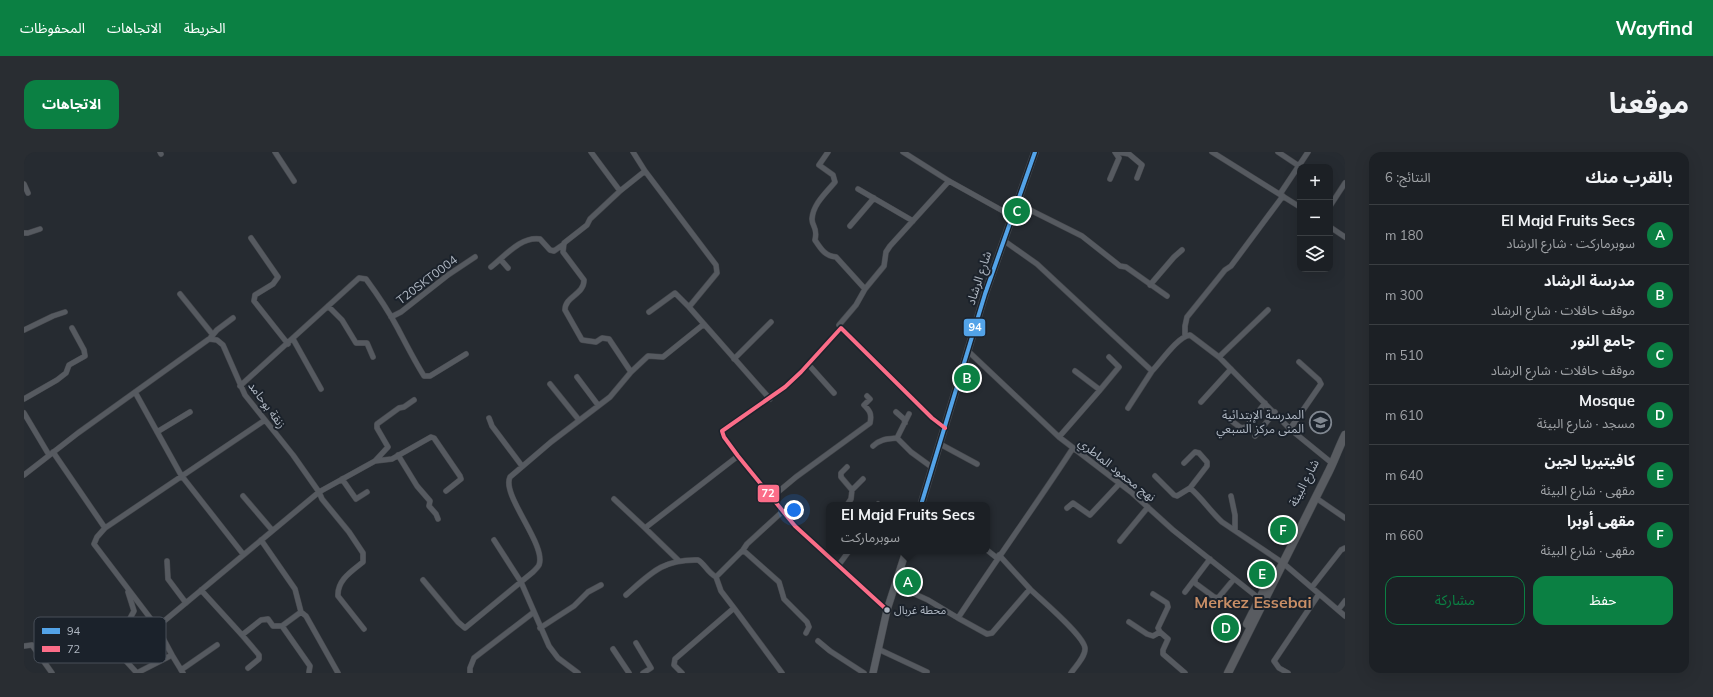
<!DOCTYPE html>
<html lang="ar">
<head>
<meta charset="utf-8">
<style>
	body { margin:0; font-family:Mulish,"Noto Sans Arabic",sans-serif; background:#292d32; color:#f1f3f6; direction:rtl }
	.controls { position:absolute; right:12px; top:12px; display:grid; overflow:hidden; border-radius:8px; box-shadow:0 4px 16px #0002 }
	.controls button { width:36px; height:36px; display:grid; place-items:center; padding:0; border:0; border-bottom:1px solid #3a3e42; background:#1c2025; color:#f1f3f6; font:20px sans-serif }
	.you { position:absolute; left:770px; top:358px; width:14px; height:14px; margin:-10px; border:3px solid #fff; border-radius:50%; background:#1a73e8; box-shadow:0 0 0 6px #1a73e833 }
	.badge { display:grid; place-items:center; width:26px; height:26px; border-radius:50%; background:#0b8043; color:#fff; font-size:13px; font-weight:700 }
	.pin { position:absolute; translate:-50% -50%; border:2px solid #fff; box-shadow:0 1px 4px #0006 }
	.popup { position:absolute; left:802px; top:350px; width:164px; height:52px; box-sizing:border-box; display:grid; place-content:center; border-radius:8px; background:#1c2025; filter:drop-shadow(0 1px 3px #0005); font-size:13px; white-space:nowrap; color:#a0a3a7 }
	.popup b { font-size:15px; color:#f1f3f6 }
	.popup::after { content:''; position:absolute; left:50%; top:100%; margin-left:-8px; border:8px solid transparent; border-top-color:#1c2025 }
	.list { margin:0; padding:0; list-style:none }
	h2 { display:flex; justify-content:space-between; align-items:center; height:52px; margin:0; padding:0 16px; font-size:17px }
	h2 small { font-size:13px; font-weight:400; color:#a0a3a7 }
	.list li { display:grid; grid-template-columns:26px 1fr auto; gap:12px; align-items:center; box-sizing:border-box; height:60px; padding:0 16px; border-top:1px solid #3a3e42 }
	.list b { display:block; font-size:15px; white-space:nowrap }
	.list p { margin:0; font-size:13px; white-space:nowrap; color:#a0a3a7 }
	.list em { font-size:13px; font-style:normal; color:#a0a3a7 }
	.actions { display:flex; gap:8px; padding:12px 16px }
	.actions a { flex:1; padding:9px 0; border:1px solid #0b8043; border-radius:12px; text-align:center; font-size:14px; color:#0b8043 }
	.actions .main { background:#0b8043; color:#fff }
	.icon { flex:none; width:22px; height:22px; fill:none; stroke:currentColor; stroke-width:2; stroke-linecap:round; stroke-linejoin:round }
	.map { position:relative; flex:none; width:1321px; height:521px; overflow:hidden; direction:ltr; border-radius:12px }
	header { display:flex; align-items:center; gap:24px; box-sizing:border-box; height:56px; padding:0 20px; background:#0b8043; color:#fff }
	header strong { font-size:19px }
	nav { display:flex; gap:22px; margin-inline-start:auto; font-size:14px }
	.intro { display:flex; align-items:center; justify-content:space-between; box-sizing:border-box; height:96px; padding:0 24px }
	h1 { margin:0; font-size:28px }
	.button { padding:10px 18px; border-radius:12px; background:#0b8043; color:#fff; font-size:14px; font-weight:700 }
	main { display:flex; gap:24px; padding:0 24px }
	aside { flex:1; background:#1c2025; border-radius:12px; box-shadow:0 4px 16px #0002 }
	.map>svg:first-child { display:block }
</style>
</head>
<body>
<header>
<strong>Wayfind</strong>
<nav><a>الخريطة</a><a>الاتجاهات</a><a>المحفوظات</a></nav>
</header>
<div class="intro"><h1>موقعنا</h1><a class="button">الاتجاهات</a></div>
<main>
<aside>
<h2>بالقرب منك<small>النتائج: 6</small></h2>
<ul class="list">
<li><span class="badge">A</span><div><b>El Majd Fruits Secs</b><p>سوبرماركت · شارع الرشاد</p></div><em>180 m</em></li>
<li><span class="badge">B</span><div><b>مدرسة الرشاد</b><p>موقف حافلات · شارع الرشاد</p></div><em>300 m</em></li>
<li><span class="badge">C</span><div><b>جامع النور</b><p>موقف حافلات · شارع الرشاد</p></div><em>510 m</em></li>
<li><span class="badge">D</span><div><b>Mosque</b><p>مسجد · شارع البيئة</p></div><em>610 m</em></li>
<li><span class="badge">E</span><div><b>كافيتيريا لجين</b><p>مقهى · شارع البيئة</p></div><em>640 m</em></li>
<li><span class="badge">F</span><div><b>مقهى أوبرا</b><p>مقهى · شارع البيئة</p></div><em>660 m</em></li>
</ul>
<div class="actions"><a class="main">حفظ</a><a>مشاركة</a></div>
</aside>
<div class="map">
<svg width="1321" height="521" viewBox="0 0 1321 521">
	<rect width="100%" height="100%" fill="#262b31"/>
	<g fill="none" stroke-linecap="round" stroke-linejoin="round">
		<defs>
			<path id="street" d="M136,0L137,2
				M251,0L270,29
				M567,0L596,39L621,19L692,113L693,121L665,155L746,247
				M609,0L621,19
				M804,0L795,13L809,23L811,30C802,41 789,52 788,67C788,75 794,75 791,88C797,97 801,104 812,105L841,137
				M879,0L925,29L988,64
				M1094,0L1105,2L1118,13L1113,26
				M1188,0L1276,55
				M1254,0L1275,14
				M1086,27L1095,6L1091,0
				M0,32L4,41
				M834,37L889,69
				M596,39L566,67L563,73L540,91L539,100L560,128C560,143 541,144 541,158L558,188L572,190L578,186L585,187L607,220
				M1256,42L1284,0
				M992,51L1058,84L1096,114L1102,115L1143,144
				M1306,54L1321,31
				M826,74L850,46
				M1306,75L1321,85
				M0,81H4L16,77
				M227,86L254,125L249,132L231,143L230,149L264,192
				M979,88L1013,112L1128,219C1137,210 1153,185 1166,183L1195,205L1266,277L1309,312
				M477,108L484,116
				M467,115C481,104 497,84 516,87L526,98L530,99L540,92
				M1126,133L1150,105L1158,98
				M156,142L189,183
				M304,154L318,168L332,191H343L349,205
				M625,160L651,141L665,155
				M367,165L377,160L424,123L451,105
				M817,176L815,173L832,153L841,137L860,114L862,100L866,94L925,29
				M0,178L29,164L41,160
				M1161,184V174L1163,165L1201,118L1207,114L1259,44
				M187,185L193,178L209,166
				M269,187L297,237
				M944,199L1035,285L1107,340L1149,378L1237,448
				M1195,205L1244,158
				M710,207L747,170
				M784,212L810,241
				M553,225L574,253
				M526,232L555,268
				M216,234L335,126L342,127C353,142 364,158 373,175C382,192 390,208 400,224H406L442,202
				M1076,238L1095,215L1085,205
				M111,240L157,323L219,402
				M0,247L33,228L42,221L45,213L61,204L60,198L48,176
				M1177,250L1207,217
				M1104,256L1128,219
				M872,260L880,267L881,271
				M0,261L25,303
				M465,266L468,274L498,314
				M1205,267L1217,276L1222,275L1241,251
				M1266,277L1297,232L1295,228L1275,210
				M133,280L166,260
				M1231,284L1251,260
				M1035,285L1076,238L1051,219
				M873,286L885,262
				M916,292L953,312
				M849,294C856,287 863,287 873,286L887,300L909,316
				M29,300L81,376
				M374,303L393,334L406,349L405,354L412,362L414,367
				M351,309L364,295L353,276V272L375,256L380,255L390,248
				M1160,311L1171,300L1175,301L1183,310V314L1166,336C1178,346 1186,359 1198,370L1259,411L1321,464
				M0,323L54,281L185,187L193,188L199,193L221,243L269,303L295,340L298,347L325,380L339,401V410C328,419 313,428 314,444L340,477
				M1131,324L1150,343L1153,344L1166,336
				M318,327L332,347L343,340
				M828,338L839,327
				M219,344L248,378
				M1207,344L1211,363V378
				M748,345L772,325L846,271C848,262 846,259 840,253L846,247L843,244
				M1292,346L1321,366
				M590,347L621,376
				M854,352L855,353
				M823,353L827,347L828,338L817,325V321L823,315
				M1043,356L1049,351L1066,363L1096,331
				M237,388L271,437L277,460L282,464L314,521
				M470,388L497,430L525,494L534,506L554,521
				M1096,389L1124,355
				M719,398L755,430L760,447L783,470L785,475L782,481
				M963,398L973,406
				M143,409L144,427L162,451
				M655,409L621,376L714,304
				M814,414L825,399
				M399,428L434,470L441,476L509,420C511,418 514,415 515,413C523,393 477,343 486,325L527,290L586,245L607,220L624,204L639,205L680,172
				M1171,428V431L1190,445L1194,446L1210,427
				M871,433L904,448L934,466C972,408 1012,353 1049,296
				M1288,435L1317,398L1321,396
				M1006,437C1016,447 1062,485 1061,497C1061,505 1052,514 1047,521
				M177,438L218,483L237,468L244,467L249,474H258L277,460
				M104,440L110,459L90,496L113,521
				M1161,440L1186,407
				M1129,442L1143,451L1144,455L1134,476L1136,480L1144,487L1139,498V502L1161,521
				M602,443C627,421 639,407 674,408C681,412 683,420 692,425L719,398L723,392L759,359
				M710,456L758,521
				M863,458L771,374L714,304L700,285L698,279L761,235L777,220L817,176L908,266L921,276
				M1314,458L1321,449
				M934,466L963,482L968,481L1006,437L975,403
				M1105,470L1123,482L1129,484L1136,480
				M258,474L286,514L285,520
				M133,475L70,392L73,385L81,376L241,268
				M516,476L550,454L564,440L577,433
				M218,483L235,503V507L224,516
				M794,489L806,499L840,521
				M612,491L627,516L619,521
				M0,494L8,493L28,521
				M589,497L605,521
				M854,497L903,520
				M148,503L159,521
				M157,518L193,493
				M113,521L148,503L133,475L295,340L351,309L368,307L407,285L410,286L436,324L437,327L422,339
				M446,521V516L450,506L510,460
				M658,521L650,513L651,507L710,456L697,439L692,425
				M1264,521L1255,516L1250,509L1295,442"/>
			<path id="secondary" d="M897,353L961,142L1011,0
				M849,521L863,458L882,399"/>
			<path id="primary" d="M1223,472L1242,434
				M1204,521L1303,323C1310,310 1314,297 1321,283"/>
		</defs>
		<use href="#street" stroke="#44474c" stroke-width="6"/>
		<use href="#secondary" stroke="#44474c" stroke-width="8"/>
		<use href="#primary" stroke="#41464b" stroke-width="9"/>
		<use href="#street" stroke="#565a60" stroke-width="5"/>
		<use href="#secondary" stroke="#5a5e64" stroke-width="7"/>
		<use href="#primary" stroke="#595c61" stroke-width="8"/>
		<defs>
			<path id="bus-1" d="M897,353L961,142L1011,0"/>
			<path id="bus-2" d="M863,458L771,374L714,304L700,285L698,279L761,235L777,220L817,176L908,266L921,276"/>
		</defs>
		<use href="#bus-1" stroke="#1b222b" stroke-width="7"/>
		<use href="#bus-2" stroke="#1b222b" stroke-width="7"/>
		<use href="#bus-1" stroke="#53a3e8" stroke-width="4"/>
		<use href="#bus-2" stroke="#fb6d88" stroke-width="4"/>
	</g>
	<defs>
		<symbol id="school-ring" viewBox="-11 -11 22 22"><circle r="9.5" fill="#1b222b" stroke="#808790" stroke-width="1.5"/><path d="M0-5L7-2L0 1L-7-2ZM-4 1L0 2.5L4 1V4Q0 6-4 4Z" fill="#808790"/></symbol>
	</defs>
	<g fill-rule="evenodd">
		<use href="#school-ring" x="1284" y="258" width="25" height="25"/>
	</g>
	<circle fill="#b0b8c3" stroke="#1b222b" stroke-width="1.5" cx="863" cy="458" r="3.5"/>
	<g text-anchor="middle" stroke-width="4" stroke-linejoin="round" paint-order="stroke">
		<g font-size="11" fill="#b0b8c3" stroke="#1b222b" text-anchor="start">
			<text x="870" y="462">محطة غربال</text>
		</g>
		<g font-size="12" fill="#b0b8c3" stroke="#1b222b">
			<text transform="translate(955 126) rotate(-72)" y="4">شارع الرشاد</text>
			<text transform="translate(403 128) rotate(-37)" y="4">T20SKT0004</text>
			<text transform="translate(243 253) rotate(54)" y="4">زنقة بوحامد</text>
			<text transform="translate(1093 318) rotate(38)" y="4">نهج محمود الماطري</text>
			<text transform="translate(1280 331) rotate(-63)" y="4">شارع البيئة</text>
		</g>
		<g font-size="12" fill="#b0b8c3" stroke="#1b222b" text-anchor="end">
			<text x="1280" y="267">المدرسة الإبتدائية<tspan x="1280" dy="14">المنى مركز السبعي</tspan></text>
		</g>
		<g font-size="16" font-weight="bold" fill="#c88e66" stroke="#1b222b">
			<text x="1229" y="456">Merkez Essebai</text>
		</g>
	</g>
	<rect x="10" y="465" width="132" height="46" rx="6" fill="#1b222b" stroke="#484f59" stroke-width="1"/>
	<rect x="18" y="476" width="18" height="6" fill="#53a3e8"/>
	<rect x="18" y="494" width="18" height="6" fill="#fb6d88"/>
	<g font-size="11" fill="#b0b8c3">
		<text x="43" y="483">94</text>
		<text x="43" y="501">72</text>
	</g>
	<g stroke="#1b222b" stroke-width="1.5">
		<rect x="939" y="166" width="23" height="19" rx="4" fill="#53a3e8"/>
		<rect x="733" y="332" width="23" height="19" rx="4" fill="#fb6d88"/>
	</g>
	<g font-size="11" text-anchor="middle" font-weight="bold" fill="#fff">
		<text x="951" y="179">94</text>
		<text x="744" y="345">72</text>
	</g>
</svg>
<div class="controls">
<button>+</button>
<button>−</button>
<button><svg class="icon" aria-label="layers" viewBox="0 0 24 24"><path d="M12 4l9 5-9 5-9-5zM3 14l9 5 9-5"/></svg></button>
</div>
<div class="you"></div>
<div class="pin badge" style="left:884px;top:430px">A</div>
<div class="popup"><b>El Majd Fruits Secs</b>سوبرماركت</div>
<div class="pin badge" style="left:943px;top:226px">B</div>
<div class="pin badge" style="left:993px;top:59px">C</div>
<div class="pin badge" style="left:1202px;top:476px">D</div>
<div class="pin badge" style="left:1238px;top:422px">E</div>
<div class="pin badge" style="left:1259px;top:378px">F</div>
</div>
</main>
</body>
</html>
